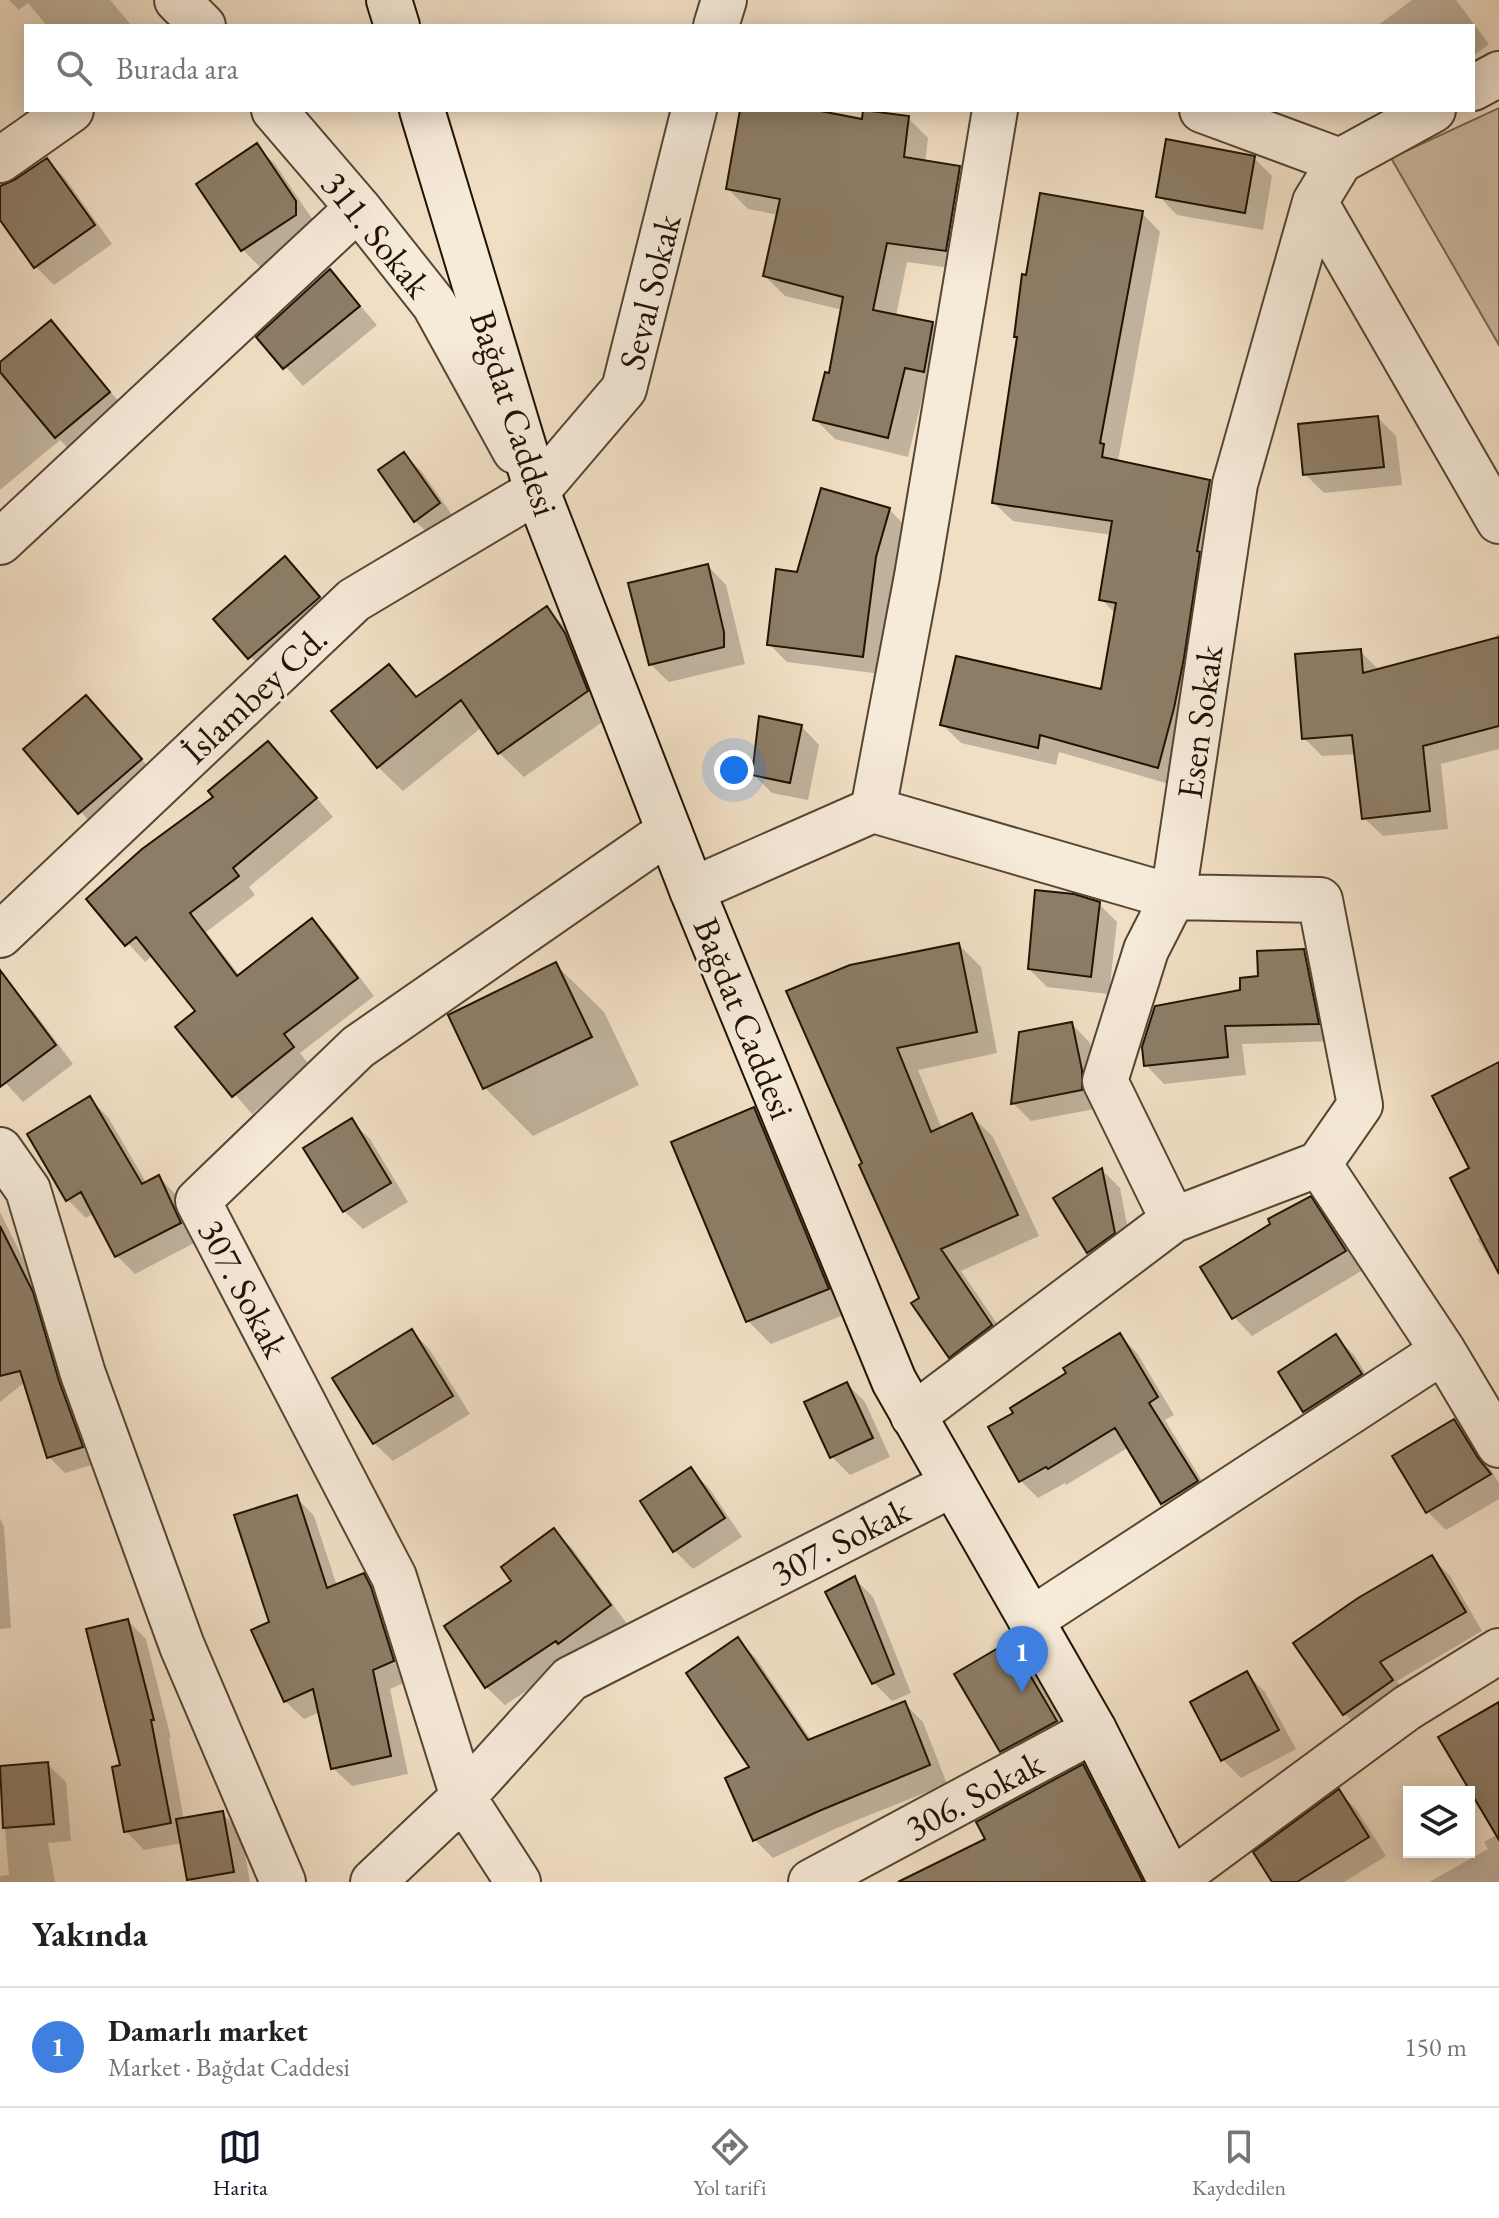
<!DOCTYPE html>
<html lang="tr">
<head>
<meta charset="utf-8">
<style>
	body { margin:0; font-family:"EB Garamond",serif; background:#f6f6f6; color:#202124 }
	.controls { position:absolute; right:24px; bottom:24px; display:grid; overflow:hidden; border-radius:0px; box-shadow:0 4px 20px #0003 }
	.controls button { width:72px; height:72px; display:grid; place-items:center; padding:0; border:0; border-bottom:2px solid #e0e0e0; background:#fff; color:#202124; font:40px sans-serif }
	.you { position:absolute; left:734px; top:770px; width:28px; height:28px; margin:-20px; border:6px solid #fff; border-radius:50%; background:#1a73e8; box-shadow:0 0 0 12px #1a73e833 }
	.badge { display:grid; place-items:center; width:52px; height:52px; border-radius:50%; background:#111827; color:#fff; font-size:26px; font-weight:700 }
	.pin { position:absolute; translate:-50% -66px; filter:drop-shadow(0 2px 4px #0008) }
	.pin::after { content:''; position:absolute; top:42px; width:28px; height:24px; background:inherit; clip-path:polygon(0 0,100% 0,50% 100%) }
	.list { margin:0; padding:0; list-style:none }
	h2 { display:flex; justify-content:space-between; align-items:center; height:104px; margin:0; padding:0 32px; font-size:34px }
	h2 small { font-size:26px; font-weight:400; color:#757577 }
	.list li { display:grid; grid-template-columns:52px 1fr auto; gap:24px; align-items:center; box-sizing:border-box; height:120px; padding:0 32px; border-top:2px solid #e0e0e0 }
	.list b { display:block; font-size:30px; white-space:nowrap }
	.list p { margin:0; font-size:26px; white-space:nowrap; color:#757577 }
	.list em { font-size:26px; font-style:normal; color:#757577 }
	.icon { flex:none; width:44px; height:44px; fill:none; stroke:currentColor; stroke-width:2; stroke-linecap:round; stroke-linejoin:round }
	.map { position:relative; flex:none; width:1499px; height:1882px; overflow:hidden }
	.search { position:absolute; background:#fff; box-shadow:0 4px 20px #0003; left:24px; right:24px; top:24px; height:88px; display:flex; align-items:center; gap:20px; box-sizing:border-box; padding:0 28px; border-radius:0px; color:#757577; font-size:30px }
	.sheet { height:224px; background:#fff }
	nav { display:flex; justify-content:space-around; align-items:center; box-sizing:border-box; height:112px; border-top:2px solid #e0e0e0; background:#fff; font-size:22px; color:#757577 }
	nav a { display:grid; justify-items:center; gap:4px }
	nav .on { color:#111827 }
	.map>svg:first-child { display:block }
</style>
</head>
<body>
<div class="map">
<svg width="1499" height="1882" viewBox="0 0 1499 1882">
	<rect width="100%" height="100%" fill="#f1dfc5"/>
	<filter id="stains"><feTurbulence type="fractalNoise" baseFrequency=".0025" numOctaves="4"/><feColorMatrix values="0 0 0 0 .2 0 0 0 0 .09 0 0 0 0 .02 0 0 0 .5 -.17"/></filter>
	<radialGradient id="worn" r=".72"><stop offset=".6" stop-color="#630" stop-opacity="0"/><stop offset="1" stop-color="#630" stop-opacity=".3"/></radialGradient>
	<path fill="#cebca4" stroke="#786852" stroke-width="2" d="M1499,108V345L1391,158Z"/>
	<path fill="#0003" d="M9,0H110L132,26H47L28,3L19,10Z
		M1412,0H1456L1489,44L1473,56V26H1377Z
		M742,110H804L864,121L908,118L928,138L925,162L959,168L979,188L966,270L907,262L896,316L932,323L952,344L944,391L925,387L908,457L835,439L815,419L831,375L843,310L785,296L765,276L779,215L748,209L728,189Z
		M256,146L275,164L319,229L261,268L243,250Z
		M1254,158L1272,176L1263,230L1177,215L1159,196Z
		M47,160L65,178L112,244L54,285L36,267L0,217V190Z
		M1142,213L1160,232L1118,461L1209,482L1228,500L1176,786L1059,752L1056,765L961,743L942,724L1102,691L1116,614L1101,599L1112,535L1013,521L994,503L1019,339L1016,336Z
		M330,271L377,325L303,386L259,337Z
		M51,323L127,411L75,455L60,440L0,490V364Z
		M1378,418L1396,436L1402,485L1324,493L1305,474Z
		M404,454L422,472L457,522L434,539L415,521Z
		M889,509L907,528L893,576L881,674L787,662L769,644L798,574Z
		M708,566L726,585L745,664L669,682L650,664Z
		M303,577L336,616L268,676L216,619Z
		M547,609L571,633L611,716L524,777L499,753L482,727L403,791L378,767L334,711L389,667L418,698Z
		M1499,634V749L1441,764L1448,829L1383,836L1364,818L1357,754L1322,756L1304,738L1360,651L1378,669L1499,639L1496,635Z
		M104,716L158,778L98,831L26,750Z
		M801,726L819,745L808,800L772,793L754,775Z
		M286,762L333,817L249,887L255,895L206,932L240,976L312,920L330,938L374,996L300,1053L310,1066L252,1114L177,1027L197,1011L153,955L145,962L88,899Z
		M1099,904L1117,922L1109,994L1047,987L1028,968Z
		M959,945L981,967L997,1053L918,1070L942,1129L972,1116L993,1137L1039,1236L961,1271L1013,1347L972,1378L950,1357L922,1298L789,992Z
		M1303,951L1322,970L1336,1041L1242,1044L1246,1075L1164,1084L1146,1065L1260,978Z
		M555,964L604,1012L639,1085L533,1136L485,1088Z
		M15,994L34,1012L73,1064L23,1102L0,1077V1006Z
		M1072,1024L1090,1043L1100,1090V1108L1031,1121L1013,1103Z
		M1499,1064V1274L1477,1239L1482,1236L1471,1169Z
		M90,1099L108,1117L147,1184L159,1177L177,1196L198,1241L135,1274L117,1256L94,1213L86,1218L68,1200Z
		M754,1110L777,1133L851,1312L771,1344L748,1321Z
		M351,1121L370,1139L408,1202L363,1229L344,1211Z
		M1102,1170L1120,1188L1132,1251L1107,1270L1089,1252L1056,1199Z
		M1310,1199L1329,1217L1363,1270L1252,1336L1234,1317Z
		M0,1212L49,1311L98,1463L65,1473L49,1457L26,1381L0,1402Z
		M412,1331L430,1350L470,1414L393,1461L374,1443Z
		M1120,1335L1137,1353L1174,1415L1165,1420L1213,1499L1180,1520L1163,1502L1129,1447L1066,1485L1065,1483L1038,1498L1021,1481L1016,1414Z
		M1336,1337L1354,1355L1378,1393L1323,1429L1305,1411L1280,1373Z
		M847,1384L865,1402L890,1457L850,1475L832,1457Z
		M1454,1422L1472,1440L1499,1483V1499L1446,1530L1428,1512Z
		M691,1470L709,1488L742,1537L693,1569L675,1551Z
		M296,1497L314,1516L337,1586L363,1575L382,1594L411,1680L390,1689L408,1774L352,1786L333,1768L320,1712L304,1719L285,1701L271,1623Z
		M0,1518L4,1527L11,1628L0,1629Z
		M553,1530L572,1548L627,1624L578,1661L575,1659L505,1705L486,1687L514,1581Z
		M1431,1557L1450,1576L1482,1631L1397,1681L1410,1700L1363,1732L1345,1714L1296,1643Z
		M855,1579L873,1597L911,1693L892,1701L874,1683Z
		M128,1621L146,1639L171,1738H169L184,1820L222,1813L241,1832L250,1882H191L182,1843L144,1850L126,1831L122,1767Z
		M738,1640L756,1658L812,1741L905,1704L923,1722L947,1784L837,1828L773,1858L755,1840L752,1768Z
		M1010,1644L1028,1662L1074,1740L1020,1769L1002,1751Z
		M1247,1674L1265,1692L1296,1749L1241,1778L1223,1760Z
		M1499,1704V1882H1429L1488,1849L1484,1842L1498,1834Z
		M47,1764L66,1782L71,1841L48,1843L55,1882H0V1876L9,1875L0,1768Z
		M1083,1767L1108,1792L1154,1882H922L988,1840Z
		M1339,1792L1357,1810L1386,1856L1344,1882H1274Z"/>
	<path fill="#8d7d67" stroke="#211301" stroke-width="2" d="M740,110H815L862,119L863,110L909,116L904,157L960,166L946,251L887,243L873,310L933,322L924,372L905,368L888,438L813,420L825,372L829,373L843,297L763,276L780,199L726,189Z
		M1166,139L1255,156L1245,213L1156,197Z
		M257,143L296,201V215L241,251L196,184Z
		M47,158L95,225L34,268L0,220V186L14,180Z
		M1040,193L1143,211L1100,443L1104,444L1102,457L1210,480L1197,551L1200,552L1184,658L1174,708L1158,768L1040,735L1038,748L940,725L956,656L1101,689L1116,603L1099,600L1112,521L992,503L1017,337H1014L1022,274L1026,275Z
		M330,269L360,306L283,369L256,337Z
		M51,320L110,392L55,438L0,372V362Z
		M1378,416L1384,467L1303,475L1298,424Z
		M404,452L440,503L414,522L378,470Z
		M821,488L890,508L876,557L863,657L767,645L776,569L797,572Z
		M285,556L320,597L248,659L213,619Z
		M708,564L724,632V647L649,665L628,583Z
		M547,606L565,633L588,691L498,754L461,700L377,768L331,711L389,664L416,697Z
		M1499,637V726L1423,746L1430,811L1362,819L1352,735L1302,739L1295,654L1361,649L1363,673Z
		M86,695L142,759L78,814L23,749Z
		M759,716L802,725L790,783L752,775Z
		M268,741L317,798L233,868L239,876L190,913L237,976L312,918L358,978L284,1034L294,1047L232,1097L175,1027L195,1011L136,937L125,946L86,899L142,849L213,797L208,791Z
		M1035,890L1074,894L1100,902L1091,977L1028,969Z
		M959,943L977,1032L897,1048L931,1132L972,1113L1018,1215L941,1249L992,1325L949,1358L911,1303L919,1298L859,1165L862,1163L786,991L850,965Z
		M1304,949L1319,1024L1225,1026L1228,1057L1144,1066L1142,1047L1155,1006L1240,990V978L1258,976L1257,951Z
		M556,962L592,1037L483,1089L448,1015Z
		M0,970L56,1045L0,1087Z
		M1072,1022L1082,1070V1090L1011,1104L1019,1032Z
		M1499,1062V1274L1450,1178L1469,1168L1432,1096Z
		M90,1096L142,1184L159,1175L181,1223L115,1257L81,1192L66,1201L27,1134Z
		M754,1107L829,1289L746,1322L671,1142Z
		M352,1118L391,1183L343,1212L303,1148Z
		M1102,1168L1115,1233L1087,1253L1053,1198Z
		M1311,1196L1346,1251L1232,1319L1200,1267L1270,1224L1268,1219Z
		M0,1226L33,1292L59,1381L83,1447L47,1458L20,1371L0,1376Z
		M412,1329L453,1396L373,1444L332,1378Z
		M1120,1333L1158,1397L1149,1403L1198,1481L1161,1504L1115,1428L1048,1469L1046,1467L1019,1482L988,1427L1013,1413L1010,1408L1066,1373L1063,1368Z
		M1336,1334L1362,1374L1303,1412L1278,1372Z
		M847,1382L873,1438L830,1458L804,1402Z
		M1454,1419L1478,1458L1491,1474L1426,1513L1392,1456Z
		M691,1467L725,1518L673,1552L640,1501Z
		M297,1495L327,1588L364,1573L371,1587L394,1661L373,1670L391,1756L331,1769L313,1689L284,1702L251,1630L269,1622L234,1515Z
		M554,1528L611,1605L558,1644L556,1641L485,1688L444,1626L511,1581L501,1567Z
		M1432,1555L1466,1612L1380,1662L1393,1680L1343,1715L1293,1643L1358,1598Z
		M855,1576L894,1674L872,1684L825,1592Z
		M128,1619L154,1720H151L171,1823L124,1832L112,1767L120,1765L86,1629Z
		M738,1637L808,1740L905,1701L930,1765L819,1811L753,1841L725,1778L749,1767L686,1673Z
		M1010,1641L1057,1721L1000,1752L954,1674Z
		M1247,1671L1279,1730L1221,1761L1190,1702Z
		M1499,1702V1840L1438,1737Z
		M48,1762L54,1824L3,1828L0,1766Z
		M1083,1764L1143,1882H898L985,1839L976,1822Z
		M1339,1789L1369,1837L1297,1882H1272L1253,1852Z
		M223,1811L234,1872L187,1880L176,1819Z"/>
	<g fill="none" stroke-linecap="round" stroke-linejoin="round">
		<defs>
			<path id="minor" d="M177,0L203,26
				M716,26L724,0
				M1473,88L1499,74
				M274,110L358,208L434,304L515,451
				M1202,110L1340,161
				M0,160L71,110
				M1315,202L1499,521
				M0,542L358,208
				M873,810L917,576L995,110
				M692,890L873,810L1173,897L1235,484L1315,202L1340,161L1433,110
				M0,935L354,600L537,491L624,389L694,110
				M0,1150L28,1190L83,1374L182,1646L283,1882
				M1173,1220L1105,1081L1146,950L1173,897L1320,900L1360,1105L1319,1164L1443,1351L1499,1445
				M913,1416L1173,1220L1319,1164
				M1031,1620L1443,1351
				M373,1882L463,1797L570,1679L953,1484
				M518,1882L463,1797L394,1577L198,1201L358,1047L669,831
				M811,1882L1094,1730
				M1171,1882L1407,1708L1499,1651"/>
			<path id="secondary" d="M389,0L397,26
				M422,110L537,491L692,890L894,1381L1094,1730L1171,1882"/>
		</defs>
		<use href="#minor" stroke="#554632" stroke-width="48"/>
		<use href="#secondary" stroke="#211301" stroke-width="48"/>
		<use href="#minor" stroke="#f6ead9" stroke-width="44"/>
		<use href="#secondary" stroke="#f6ead9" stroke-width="44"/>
	</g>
	<g text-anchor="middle" stroke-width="6" stroke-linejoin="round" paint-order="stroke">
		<g font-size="36" fill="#211301" stroke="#f6ead9">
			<text transform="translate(377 234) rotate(51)" y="13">311. Sokak</text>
			<text transform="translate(649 292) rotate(-76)" y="13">Seval Sokak</text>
			<text transform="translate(515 413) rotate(72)" y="13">Bağdat Caddesi</text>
			<text transform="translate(254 694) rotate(-43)" y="13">İslambey Cd.</text>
			<text transform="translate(1199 722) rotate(-82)" y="13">Esen Sokak</text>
			<text transform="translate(745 1018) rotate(68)" y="13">Bağdat Caddesi</text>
			<text transform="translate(244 1288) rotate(62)" y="13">307. Sokak</text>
			<text transform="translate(840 1541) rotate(-27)" y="13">307. Sokak</text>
			<text transform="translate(974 1795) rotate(-28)" y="13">306. Sokak</text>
		</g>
	</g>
	<rect width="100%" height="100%" filter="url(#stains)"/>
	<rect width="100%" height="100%" fill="url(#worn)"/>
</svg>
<div class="controls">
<button><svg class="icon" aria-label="layers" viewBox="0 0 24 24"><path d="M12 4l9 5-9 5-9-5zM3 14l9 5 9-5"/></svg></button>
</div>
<div class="you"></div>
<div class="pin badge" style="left:1022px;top:1692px;background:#3f7fe0">1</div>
<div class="search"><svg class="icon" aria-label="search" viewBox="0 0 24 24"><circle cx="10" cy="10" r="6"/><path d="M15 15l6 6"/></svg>Burada ara</div>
</div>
<section class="sheet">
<h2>Yakında<small></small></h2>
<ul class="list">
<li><span class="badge" style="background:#3f7fe0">1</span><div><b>Damarlı market</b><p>Market · Bağdat Caddesi</p></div><em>150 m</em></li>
</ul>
</section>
<nav>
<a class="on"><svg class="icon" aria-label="map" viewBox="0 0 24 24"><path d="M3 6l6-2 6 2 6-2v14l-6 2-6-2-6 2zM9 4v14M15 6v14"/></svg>Harita</a>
<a><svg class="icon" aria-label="directions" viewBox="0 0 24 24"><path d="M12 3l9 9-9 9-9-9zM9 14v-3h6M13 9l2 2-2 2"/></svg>Yol tarifi</a>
<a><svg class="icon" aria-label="saved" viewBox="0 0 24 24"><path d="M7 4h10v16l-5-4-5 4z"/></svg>Kaydedilen</a>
</nav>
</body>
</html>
